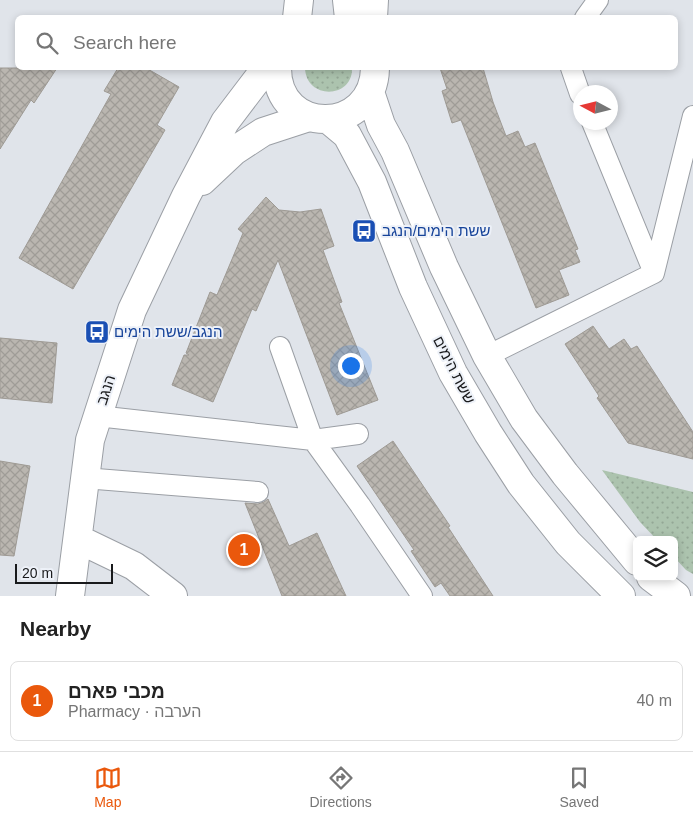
<!DOCTYPE html>
<html lang="en">
<head>
<meta charset="utf-8">
<style>
	body { margin:0; font-family:Helvetica,"Noto Sans Hebrew",sans-serif; background:#f2f2f2; color:#222 }
	.controls { position:absolute; right:15px; bottom:15px; display:grid; overflow:hidden; border-radius:8px; box-shadow:0 2px 8px #0003 }
	.controls button { width:45px; height:45px; display:grid; place-items:center; padding:0; border:0; border-bottom:1px solid #e0e0e0; background:#fff; color:#222; font:25px sans-serif }
	.compass { position:absolute; left:573px; top:85px; width:45px; height:45px; border-radius:50%; background:#fff; box-shadow:0 2px 8px #0003; rotate:277deg }
	.scale { position:absolute; left:15px; bottom:12px; width:98px; box-sizing:border-box; padding-left:5px; border:2px solid #191a1c; border-top:0; font-size:14px; line-height:18px; white-space:nowrap; color:#191a1c; -webkit-text-stroke:4px #edf1f8; paint-order:stroke }
	.you { position:absolute; left:350px; top:365px; width:18px; height:18px; margin:-12px; border:4px solid #fff; border-radius:50%; background:#1a73e8; box-shadow:0 0 0 8px #1a73e833 }
	.badge { display:grid; place-items:center; width:32px; height:32px; border-radius:50%; background:#ea580c; color:#fff; font-size:16px; font-weight:700 }
	.pin { position:absolute; translate:-50% -50%; border:2px solid #fff; box-shadow:0 1px 5px #0006 }
	.list { margin:0; padding:0; list-style:none }
	h2 { display:flex; justify-content:space-between; align-items:center; height:65px; margin:0; padding:0 20px; font-size:21px }
	h2 small { font-size:16px; font-weight:400; color:#767676 }
	.list li { display:grid; grid-template-columns:32px 1fr auto; gap:15px; align-items:center; box-sizing:border-box; height:80px; margin:0 10px 10px; padding:0 10px; border:1px solid #e0e0e0; border-radius:8px }
	.list b { display:block; font-size:19px; white-space:nowrap }
	.list p { margin:0; font-size:16px; white-space:nowrap; color:#767676 }
	.list em { font-size:16px; font-style:normal; color:#767676 }
	.icon { flex:none; width:28px; height:28px; fill:none; stroke:currentColor; stroke-width:2; stroke-linecap:round; stroke-linejoin:round }
	.map { position:relative; flex:none; width:693px; height:596px; overflow:hidden }
	.search { position:absolute; background:#fff; box-shadow:0 2px 8px #0003; left:15px; right:15px; top:15px; height:55px; display:flex; align-items:center; gap:12px; box-sizing:border-box; padding:0 18px; border-radius:8px; color:#767676; font-size:19px }
	.sheet { height:155px; background:#fff }
	nav { display:flex; justify-content:space-around; align-items:center; box-sizing:border-box; height:70px; border-top:1px solid #e0e0e0; background:#fff; font-size:14px; color:#767676 }
	nav a { display:grid; justify-items:center; gap:2px }
	nav .on { color:#ea580c }
	.map>svg:first-child { display:block }
</style>
</head>
<body>
<div class="map">
<svg width="693" height="596" viewBox="0 0 693 596">
	<defs>
		<pattern id="park-dots" width="8" height="8" patternUnits="userSpaceOnUse" patternTransform="scale(1.25)"><rect width="8" height="8" fill="#acc3ae"/><path d="M2 2h.1M6 6h.1" fill="none" stroke="#93a795" stroke-width="1.8" stroke-linecap="round"/></pattern>
		<pattern id="building-cross-hatch" width="8" height="8" patternUnits="userSpaceOnUse" patternTransform="scale(1.25)"><rect width="8" height="8" fill="#bab6b0"/><path d="M0 0l8 8M0 8l8-8" fill="none" stroke="#9f9c97"/></pattern>
	</defs>
	<rect width="100%" height="100%" fill="#e0e4ea"/>
	<path fill="url(#park-dots)" d="M305,68H352C353,99 306,100 305,68Z
		M602,470L693,492V574L686,570L674,557V540H657L640,522Z"/>
	<path fill="url(#building-cross-hatch)" stroke="#9e9a94" d="M0,68H57L34,103L31,100L0,149Z
		M118,68H146L179,87L157,125L165,130L73,289L19,258L111,94L104,91Z
		M440,68H483L493,102L506,136L518,131L525,147L535,143L578,249L575,250L580,262L559,270L569,295L536,308L461,120L452,123L442,91L447,89Z
		M266,197L279,210L300,212L321,209L334,246L323,250L342,302L339,303L378,400L337,415L278,260L256,311L252,309L213,402L172,385L184,355H189L186,353L210,292L217,295L243,233L238,229Z
		M593,326L609,349L624,339L631,349L637,346L693,432V459L628,443L597,398L599,396L565,344Z
		M0,338L57,343L52,403L0,398Z
		M393,441L450,526L448,527L493,596H450L441,583L435,587L411,551L414,550L357,466Z
		M0,461L30,466L14,556L0,555Z
		M268,499L289,546L317,533L346,596H282L245,503L258,504L264,502Z"/>
	<g fill="none" stroke-linecap="round" stroke-linejoin="round">
		<defs>
			<path id="service" d="M585,18L598,0
				M571,68L580,94
				M592,122L654,273
				M280,347L313,440L358,434
				M487,356L654,273L693,116
				M97,416L313,440L360,505L422,596
				M84,478L258,492"/>
			<path id="minor" d="M373,18L374,0
				M202,181L234,151L263,132L309,117
				M78,539L134,566L173,596
				M70,596L90,440L132,310L186,196L225,122L266,68"/>
			<path id="tertiary" d="M347,0L349,18
				M297,18L299,0
				M277,68C277,137 374,135 375,68
				M370,92L381,125L395,151L444,267L487,356L524,419L565,474L637,561
				M329,120L347,135L372,182L413,287L453,373L488,433L521,484L568,543L621,596
				M651,577L676,596"/>
		</defs>
		<use href="#service" stroke="#9b9fa5" stroke-width="22"/>
		<use href="#minor" stroke="#9b9fa5" stroke-width="30"/>
		<use href="#tertiary" stroke="#9b9fa5" stroke-width="30"/>
		<use href="#service" stroke="#fff" stroke-width="20"/>
		<use href="#minor" stroke="#fff" stroke-width="28"/>
		<use href="#tertiary" stroke="#fff" stroke-width="28"/>
	</g>
	<defs>
		<symbol id="bus-square" viewBox="-11 -11 22 22"><rect x="-9" y="-9" width="18" height="18" rx="4" fill="#1a4fb4" stroke="#edf1f8"/><path d="M-5-6H5V4H4V6H2V4H-2V6H-4V4H-5ZM-3.5-4V0h7V-4ZM-3.5 1.2v1.5H-2V1.2ZM2 1.2v1.5H3.5V1.2Z" fill="#fff"/></symbol>
	</defs>
	<g fill-rule="evenodd">
		<use href="#bus-square" x="350" y="217" width="28" height="28"/>
		<use href="#bus-square" x="83" y="318" width="28" height="28"/>
	</g>
	<g text-anchor="middle" stroke-width="4" stroke-linejoin="round" paint-order="stroke">
		<g font-size="15" fill="#164399" stroke="#edf1f8" text-anchor="start">
			<text x="382" y="236">ששת הימים/הנגב</text>
			<text x="114" y="337">הנגב/ששת הימים</text>
		</g>
		<g font-size="15" fill="#191a1c" stroke="#edf1f8">
			<text transform="translate(454 370) rotate(63)" y="5">ששת הימים</text>
			<text transform="translate(106 390) rotate(-72)" y="5">הנגב</text>
		</g>
	</g>
</svg>
<div class="controls">
<button><svg class="icon" aria-label="layers" viewBox="0 0 24 24"><path d="M12 4l9 5-9 5-9-5zM3 14l9 5 9-5"/></svg></button>
</div>
<svg class="compass" viewBox="-18 -18 36 36"><path d="M0-13l5 13h-10z" fill="#e53935"/><path d="M0 13l5-13h-10z" fill="#767676"/></svg>
<div class="scale">20 m</div>
<div class="you"></div>
<div class="pin badge" style="left:244px;top:550px">1</div>
<div class="search"><svg class="icon" aria-label="search" viewBox="0 0 24 24"><circle cx="10" cy="10" r="6"/><path d="M15 15l6 6"/></svg>Search here</div>
</div>
<section class="sheet">
<h2>Nearby<small></small></h2>
<ul class="list">
<li><span class="badge">1</span><div><b>מכבי פארם</b><p>Pharmacy · הערבה</p></div><em>40 m</em></li>
</ul>
</section>
<nav>
<a class="on"><svg class="icon" aria-label="map" viewBox="0 0 24 24"><path d="M3 6l6-2 6 2 6-2v14l-6 2-6-2-6 2zM9 4v14M15 6v14"/></svg>Map</a>
<a><svg class="icon" aria-label="directions" viewBox="0 0 24 24"><path d="M12 3l9 9-9 9-9-9zM9 14v-3h6M13 9l2 2-2 2"/></svg>Directions</a>
<a><svg class="icon" aria-label="saved" viewBox="0 0 24 24"><path d="M7 4h10v16l-5-4-5 4z"/></svg>Saved</a>
</nav>
</body>
</html>
